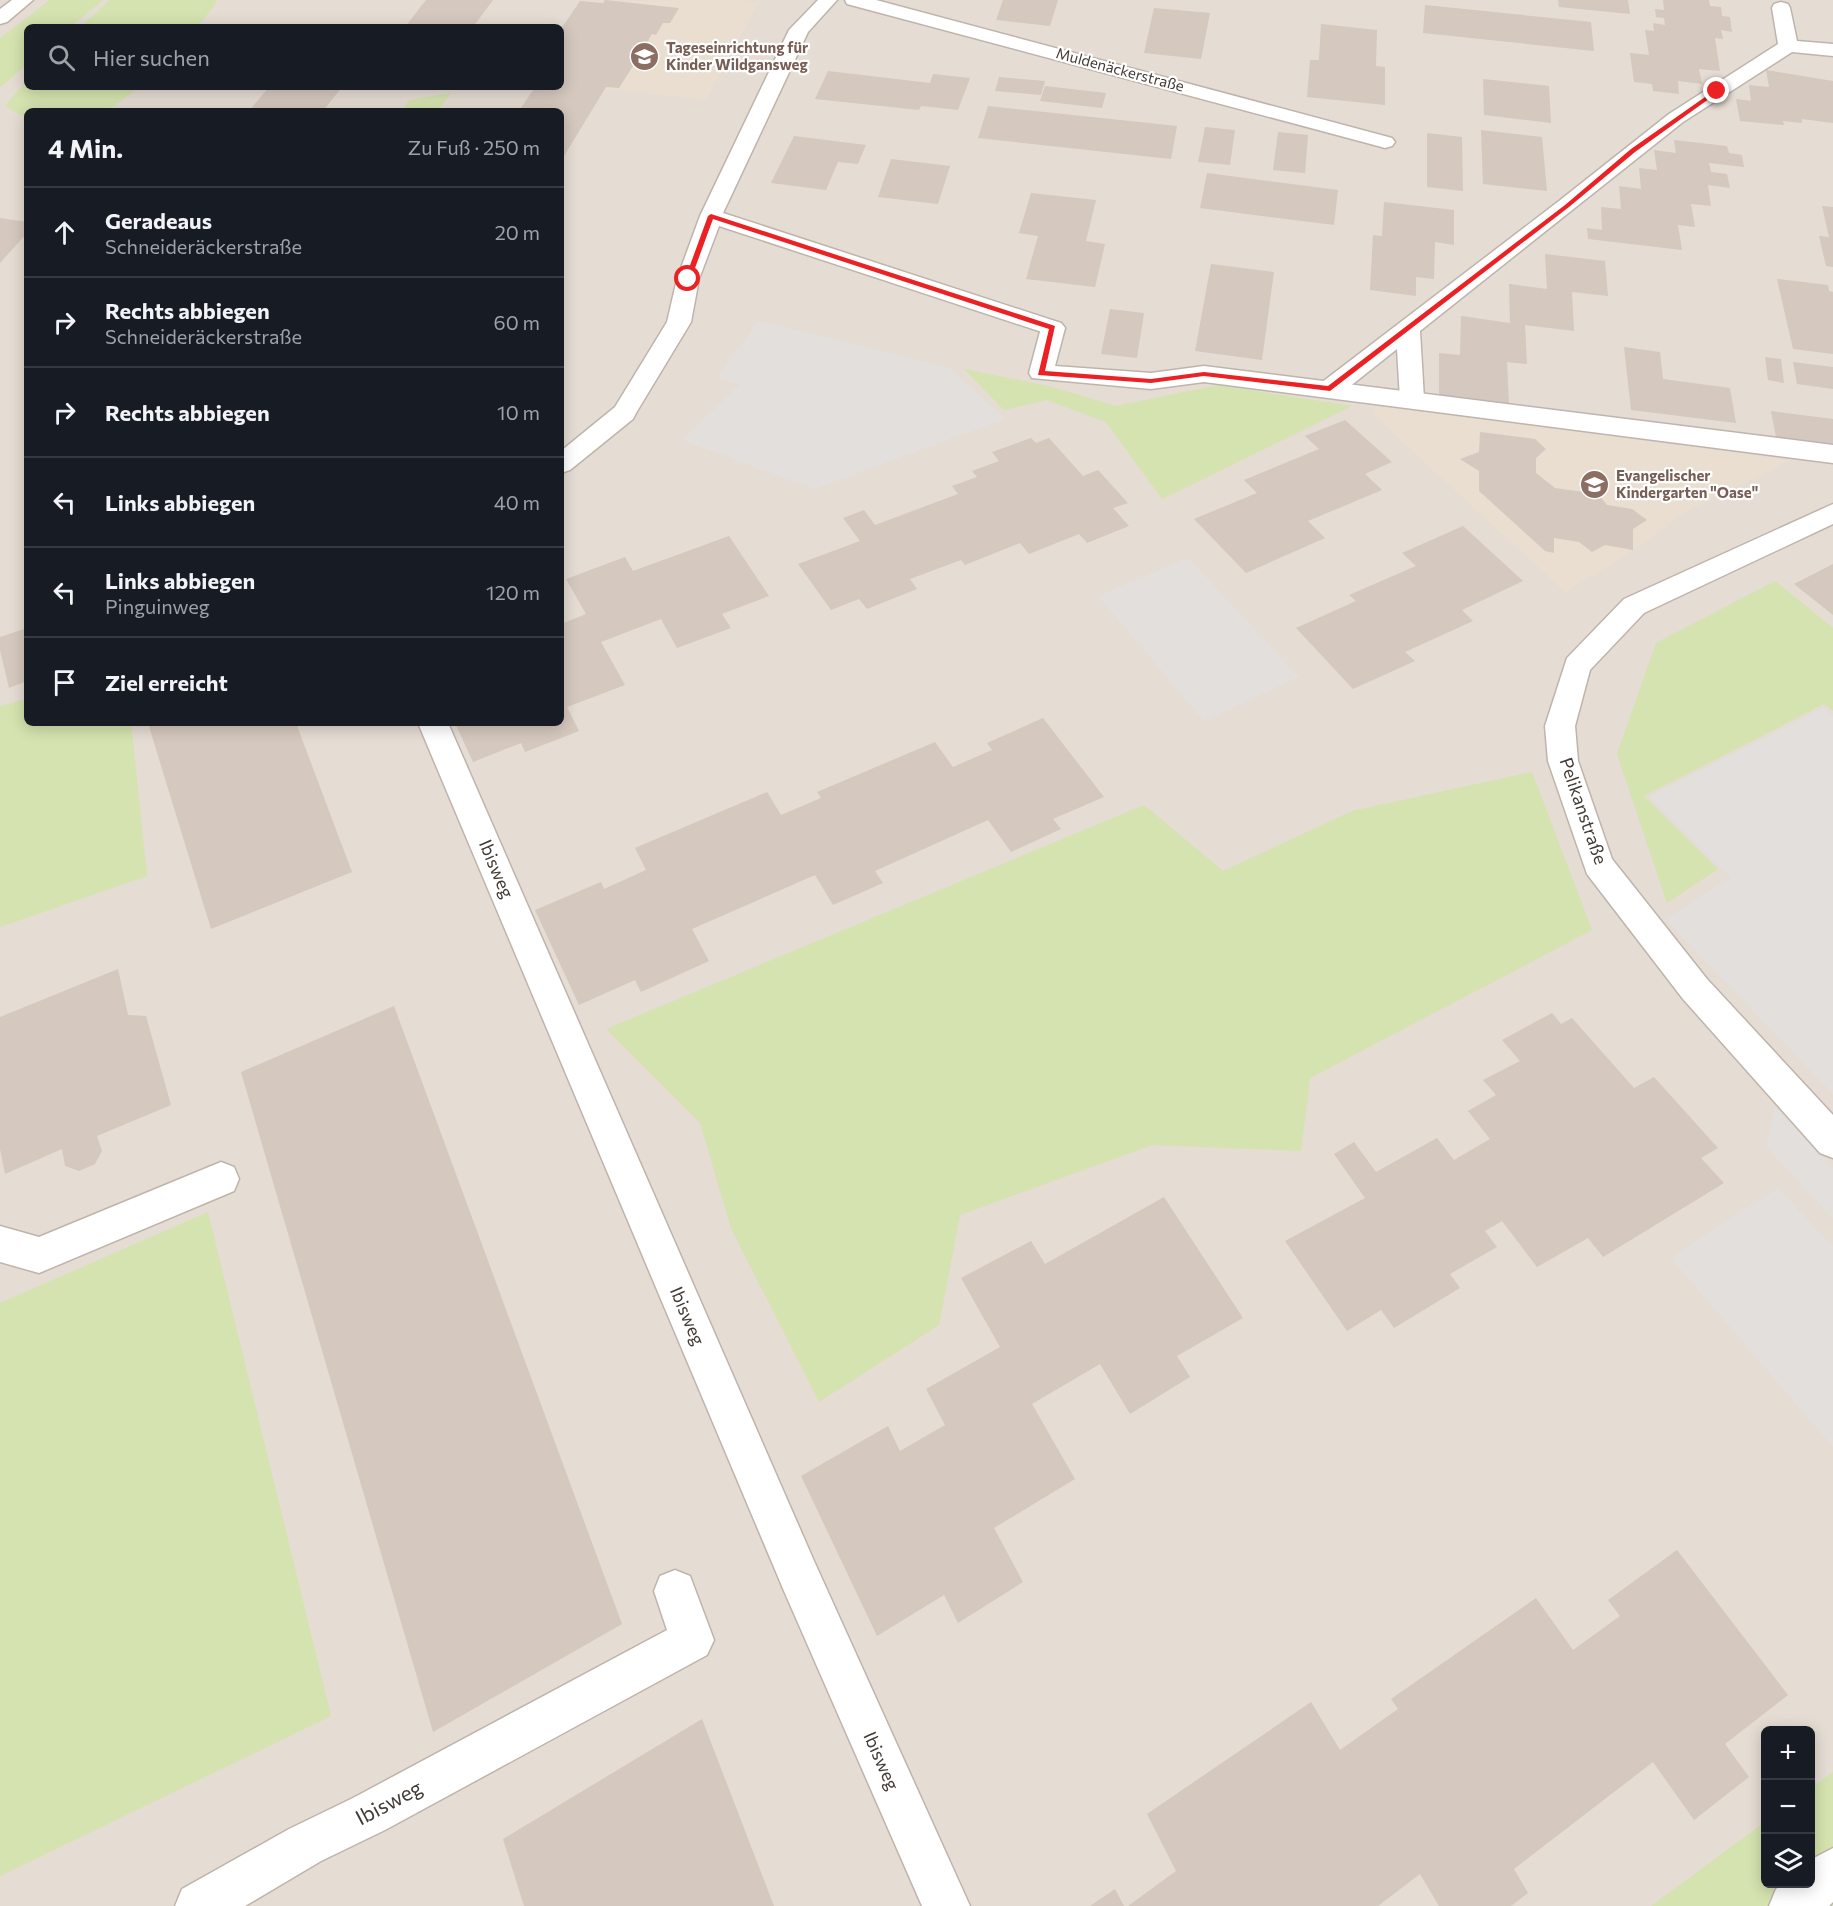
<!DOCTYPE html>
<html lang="de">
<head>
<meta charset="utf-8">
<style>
	body { margin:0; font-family:Commissioner,sans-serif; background:#242831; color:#f1f3f6 }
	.controls { position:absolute; right:18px; bottom:18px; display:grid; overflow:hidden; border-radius:9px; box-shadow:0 3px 15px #0003 }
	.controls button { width:54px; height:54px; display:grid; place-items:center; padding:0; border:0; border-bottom:2px solid #363941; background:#171b24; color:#f1f3f6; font:30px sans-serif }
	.stop { position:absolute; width:18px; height:18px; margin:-14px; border:4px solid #ec2124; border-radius:50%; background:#fff }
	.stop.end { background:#ec2124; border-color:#fff; box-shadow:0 2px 6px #0008 }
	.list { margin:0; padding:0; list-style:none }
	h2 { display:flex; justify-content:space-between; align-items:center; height:78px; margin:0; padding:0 24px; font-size:26px }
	h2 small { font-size:20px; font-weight:400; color:#9ea1a6 }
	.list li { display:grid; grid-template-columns:39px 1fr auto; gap:18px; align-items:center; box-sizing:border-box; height:90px; padding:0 24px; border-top:2px solid #363941 }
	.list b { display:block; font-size:22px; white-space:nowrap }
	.list p { margin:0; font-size:20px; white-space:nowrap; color:#9ea1a6 }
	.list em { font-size:20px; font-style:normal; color:#9ea1a6 }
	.icon { flex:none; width:33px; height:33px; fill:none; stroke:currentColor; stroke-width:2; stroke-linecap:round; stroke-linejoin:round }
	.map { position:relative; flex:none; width:1833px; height:1906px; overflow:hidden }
	.search { position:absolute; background:#171b24; box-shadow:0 3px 15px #0003; left:24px; top:24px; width:540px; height:66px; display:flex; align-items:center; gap:15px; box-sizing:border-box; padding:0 21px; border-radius:9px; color:#9ea1a6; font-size:22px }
	.panel { position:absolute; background:#171b24; box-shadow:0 3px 15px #0003; left:24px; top:108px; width:540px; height:618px; border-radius:9px }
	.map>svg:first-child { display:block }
</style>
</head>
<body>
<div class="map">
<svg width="1833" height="1906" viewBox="0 0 1833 1906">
	<rect width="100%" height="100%" fill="#f1ebe4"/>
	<path fill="#e5dcd3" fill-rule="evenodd" d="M0,0H1833V1906H0ZM27,27H561V87H27ZM27,111H561V723H27ZM1766,1730H1810V1884H1766Z"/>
	<path fill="#e9decf" d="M740,0L759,2L706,100L561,84V29L580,1Z
		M1375,405L1792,460L1690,510L1633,550L1566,593L1374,416Z"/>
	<path fill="#d4e3af" d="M50,0H103L71,27H27V65L0,87V38Z
		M110,0H216L215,5L197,27H80Z
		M27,80V87H140L107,111H27V116L20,115L5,106Z
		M451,93L438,111H402L409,100Z
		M964,369L1048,386L1116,406L1218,385L1352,406L1162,499L1106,422L1047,400L1004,410Z
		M1775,581L1833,628V711L1824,704L1644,796L1718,869L1667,903L1617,754L1656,643Z
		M27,699V723H131L147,876L0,927V706Z
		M1532,772L1592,930L1310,1078L1301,1151L1152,1145L960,1215L939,1325L819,1402L731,1228L700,1123L606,1029L1144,805L1223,871L1352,811Z
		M208,1212L331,1716L0,1876V1303Z
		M1833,1772V1906H1651L1765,1822L1766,1884H1810L1811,1788Z"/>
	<path fill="#e2dfdd" d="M758,321L950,368L1005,419L814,489L682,440L739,385L718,377Z
		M1188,558L1299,677L1204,721L1098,596Z
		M1823,708L1833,717V1094L1665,919L1731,878L1649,797Z
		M1775,1107L1833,1168V1219L1767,1147Z
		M1778,1188L1833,1247V1447L1671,1258Z"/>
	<path fill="#d5c8be" d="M426,0H493L473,27H405Z
		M605,0L679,8L670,23H663L656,35L652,34L644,47H648L640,61H636L619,88L606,87L564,156L561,155V111H519L535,87H561V29L580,1L603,3Z
		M1003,0H1058L1050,26L996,20Z
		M1558,0H1628L1630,14L1559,7Z
		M1663,0H1709L1710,6L1721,7L1722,16L1730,17L1732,32L1721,30L1723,39L1715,38L1720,71L1699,69L1702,84L1678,81L1679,94L1653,91L1652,84L1634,82L1630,53L1649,55L1645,30L1654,31L1653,23L1665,25L1664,18L1656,17L1655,9L1664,10Z
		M1425,5L1591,22L1594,51L1423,33Z
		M1154,8L1210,13L1201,59L1144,53Z
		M1321,24L1377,30L1376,66L1385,67V105L1307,97L1310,60H1319Z
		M1766,70L1833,81V123L1802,119V123L1783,121L1784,125L1740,121L1736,99L1751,101L1749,85L1769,87Z
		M828,71L930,83L933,74L970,78L958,110L921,106L919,110L815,99Z
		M999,77L1045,81L1041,95L995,91Z
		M1483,79L1549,86L1551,123L1484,115Z
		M1045,86L1106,93L1102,108L1040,101Z
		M269,87H342L323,111H249Z
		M988,106L1177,126L1171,159L978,138Z
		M1205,127L1235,130L1230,165L1198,162Z
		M1481,130L1542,137L1547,191L1483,184Z
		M1278,132L1308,135L1305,173L1273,170Z
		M1427,133L1462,137L1463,191L1427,187Z
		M794,136L866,145L858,164L838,162L826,190L771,183Z
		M1674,140L1727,146L1729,153L1742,155L1744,167L1709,163L1711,172L1727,174L1730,188L1708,185L1711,206L1691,204L1695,227L1678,225L1682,250L1588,239L1587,228L1602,230L1601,207L1621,209L1619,186L1641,189L1639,168L1657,170L1654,150L1676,153Z
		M891,159L950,166L938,204L878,197Z
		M1207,173L1338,190L1334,225L1200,208Z
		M1031,193L1096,200L1086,241L1105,244L1095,287L1026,279L1038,236L1019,233Z
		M1384,202L1454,210V245L1435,242L1434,279L1416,277V296L1370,290L1373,235L1382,236Z
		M1822,206L1833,207V267L1826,266L1819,236L1829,237Z
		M0,218L27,222V233L0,263Z
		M1545,254L1605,261L1608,296L1572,292L1574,331L1525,325L1527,364L1507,362L1509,404L1439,395V353L1460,355L1461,316L1510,323L1509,284L1547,289Z
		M1211,264L1274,272L1262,360L1195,351Z
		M1777,279L1828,285L1829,291L1833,292V354L1793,349Z
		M1110,309L1144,313L1137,358L1101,354Z
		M1624,347L1660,352L1663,379L1730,388L1736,423L1631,410Z
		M1765,357L1781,359L1784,383L1768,380Z
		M1793,362L1833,367V389L1797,384Z
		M1771,411L1833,419V444L1776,437Z
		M1345,420L1392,462L1365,474L1382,490L1308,521L1325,538L1246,573L1194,519L1257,493L1244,480L1319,449L1305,436Z
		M1480,432L1535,439L1546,449L1536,458V473L1555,488L1598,494L1607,505L1632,509L1647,520L1633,529V550L1605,545L1592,552L1579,542L1554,538V553L1545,551L1479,491V471L1460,459L1479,452Z
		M1031,438L1036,443L1049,438L1083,476L1098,470L1128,503L1113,508L1129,526L1087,543L1079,534L1029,554L1020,543L965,565L961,560L910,579L917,589L867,609L859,599L831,610L798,564L860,541L843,518L864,510L875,525L958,494L952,486L977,477L972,471L999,461L992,452Z
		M1463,526L1523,581L1462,610L1473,621L1405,652L1415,661L1353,689L1296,628L1356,601L1349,595L1416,566L1402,553Z
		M729,536L769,596L722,614L731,628L677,648L661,619L601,642L625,685L567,707L579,731L525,752L521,743L473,762L455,723H561V624L586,614L566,579L625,557L633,571Z
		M1833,564V615L1794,584Z
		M27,628V681L9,688L0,650V637Z
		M1043,718L1104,797L1053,819L1061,829L1011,852L988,820L875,871L883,883L833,905L815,875L692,929L709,961L641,992L635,980L579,1005L535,910L601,882L604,889L646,870L635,848L767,792L781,815L821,798L817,792L935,742L953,767L992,750L987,743Z
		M148,723H296L352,872L211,929Z
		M118,969L128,1015L146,1016L171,1105L97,1136L102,1151L95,1164L79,1171L65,1166L62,1149L5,1174L0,1149V1017Z
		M394,1006L622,1624L433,1732L241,1072Z
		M1552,1013L1561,1024L1572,1018L1634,1088L1654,1077L1718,1148L1701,1158L1724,1183L1603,1257L1588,1238L1537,1267L1502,1221L1485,1231L1497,1247L1450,1274L1460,1288L1394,1328L1381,1310L1347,1331L1285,1241L1365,1198L1334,1154L1354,1142L1376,1172L1437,1138L1454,1160L1490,1139L1468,1111L1496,1095L1483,1080L1520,1061L1502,1040Z
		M1164,1197L1243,1318L1177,1356L1190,1377L1130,1414L1100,1364L1032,1404L1075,1479L994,1528L1023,1582L958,1623L944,1595L877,1636L801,1476L888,1426L900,1451L945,1425L926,1389L1000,1347L961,1278L1031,1241L1045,1264Z
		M1677,1550L1788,1695L1725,1744L1749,1777L1694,1820L1653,1762L1514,1869L1528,1893L1511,1906H1439L1420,1874L1378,1906H1128L1176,1871L1147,1814L1311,1702L1340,1750L1398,1709L1391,1699L1536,1598L1573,1650L1620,1616L1608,1600Z
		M702,1719L774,1906H524L503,1839Z
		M1115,1889L1124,1906H1090Z"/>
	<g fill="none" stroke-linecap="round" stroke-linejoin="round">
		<defs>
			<path id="service" d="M1053,321L1061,323L1065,328L1055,366L1151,373L1204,366L1833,445V463L1204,382L1151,389L1032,378L1029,373L1041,328L1045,323Z
				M1833,1848V1902L1829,1906H1769L1776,1889L1783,1884H1810V1860Z"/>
			<path id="pedestrian" d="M1781,2L1788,4L1790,8L1797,41L1833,44V56L1792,52L1683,122L1420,331L1424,399L1421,405L1412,407L1403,405L1400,399L1397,349L1339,395L1330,397L1321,395L1318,389L1321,383L1559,201L1669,114L1778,44L1772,8L1774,4Z
				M418,723H448L814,1561L970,1906H922L784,1591Z
				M221,1162L234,1167L239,1179L234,1191L39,1273L0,1262V1226L39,1237Z"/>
			<path id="minor" d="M818,0H837L808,32L723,213L1061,323L1065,328L1061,333L1053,335L1045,333L719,226L699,279L691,322L636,413L633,419L570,470L561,473V451L615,407L667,322L677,279L700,216L789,30Z
				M845,0H876L1392,138L1395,142L1392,146L1385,148L1378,146L847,4Z
				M1833,504V524L1644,613L1590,670L1575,726L1578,761L1612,859L1707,979L1833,1115V1158L1820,1153L1683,999L1587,874L1548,761L1545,726L1567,658L1624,599Z
				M675,1570L690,1576L714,1640L707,1655L385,1830L321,1861L245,1906H175L182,1889L289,1829L353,1798L667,1630L654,1591L660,1576Z"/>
			<path id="tertiary" d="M12,0H33L7,22L0,24V9Z"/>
		</defs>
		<use href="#service" stroke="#bfb4ab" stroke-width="3"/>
		<use href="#pedestrian" stroke="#bfb4ab" stroke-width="3"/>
		<use href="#minor" stroke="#bfb4ab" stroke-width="3"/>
		<use href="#tertiary" stroke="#bfb4ab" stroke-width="3"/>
		<use href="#service" fill="#fff" fill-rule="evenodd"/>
		<use href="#pedestrian" fill="#fff" fill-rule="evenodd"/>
		<use href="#minor" fill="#fff" fill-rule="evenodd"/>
		<use href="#tertiary" fill="#fff" fill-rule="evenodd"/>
	</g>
	<path fill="#ec2124" d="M1715,90L1720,91L1635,152L1569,207L1330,391L1204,376L1151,383L1038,375L1049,329L713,219L691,279L688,281L685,279L708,216L711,214L1055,326L1045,371L1151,379L1204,372L1328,386L1565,205L1631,149Z"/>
	<defs>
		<symbol id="school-disc" viewBox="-11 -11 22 22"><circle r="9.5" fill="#8d6e63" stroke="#fff"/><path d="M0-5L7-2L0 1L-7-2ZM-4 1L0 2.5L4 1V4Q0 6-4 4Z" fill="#fff"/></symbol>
	</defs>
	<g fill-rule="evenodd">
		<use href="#school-disc" x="628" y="40" width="33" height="33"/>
		<use href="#school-disc" x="1578" y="468" width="33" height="33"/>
	</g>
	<g text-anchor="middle" stroke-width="4.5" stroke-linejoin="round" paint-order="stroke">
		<g font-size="15" font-weight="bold" fill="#785e54" stroke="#fff" text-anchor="start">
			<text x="666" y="53">Tageseinrichtung für<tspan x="666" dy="17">Kinder Wildgansweg</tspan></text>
			<text x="1616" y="481">Evangelischer<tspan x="1616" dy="17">Kindergarten "Oase"</tspan></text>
		</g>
		<g font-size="15" fill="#433b35" stroke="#fff">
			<text transform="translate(1120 70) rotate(15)" y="5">Muldenäckerstraße</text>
		</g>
		<g font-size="18" fill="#433b35" stroke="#fff">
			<text transform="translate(1583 811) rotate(71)" y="6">Pelikanstraße</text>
			<text transform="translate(496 869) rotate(67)" y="6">Ibisweg</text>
			<text transform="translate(687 1316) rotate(67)" y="6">Ibisweg</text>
			<text transform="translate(881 1761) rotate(66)" y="6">Ibisweg</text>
		</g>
		<g font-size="21" fill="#433b35" stroke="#fff">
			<text transform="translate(389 1803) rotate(-28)" y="7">Ibisweg</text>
		</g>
	</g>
</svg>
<div class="controls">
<button>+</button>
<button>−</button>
<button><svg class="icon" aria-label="layers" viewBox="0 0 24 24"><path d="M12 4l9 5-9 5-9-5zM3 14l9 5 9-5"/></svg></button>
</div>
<div class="stop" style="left:688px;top:279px"></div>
<div class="stop end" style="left:1717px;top:91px"></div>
<div class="search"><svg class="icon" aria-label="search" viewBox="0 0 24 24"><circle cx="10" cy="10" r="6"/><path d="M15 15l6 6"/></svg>Hier suchen</div>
<section class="panel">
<h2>4 Min.<small>Zu Fuß · 250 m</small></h2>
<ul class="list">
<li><svg class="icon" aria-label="ahead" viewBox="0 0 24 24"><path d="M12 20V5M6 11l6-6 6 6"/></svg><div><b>Geradeaus</b><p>Schneideräckerstraße</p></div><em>20 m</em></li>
<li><svg class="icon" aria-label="right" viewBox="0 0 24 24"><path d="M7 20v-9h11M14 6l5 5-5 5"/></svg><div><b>Rechts abbiegen</b><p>Schneideräckerstraße</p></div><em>60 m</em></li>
<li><svg class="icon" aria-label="right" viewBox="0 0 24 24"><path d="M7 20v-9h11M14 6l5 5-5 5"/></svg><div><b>Rechts abbiegen</b></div><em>10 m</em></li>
<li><svg class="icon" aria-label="left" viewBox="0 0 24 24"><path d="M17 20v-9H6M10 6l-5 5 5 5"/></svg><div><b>Links abbiegen</b></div><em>40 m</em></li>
<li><svg class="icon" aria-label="left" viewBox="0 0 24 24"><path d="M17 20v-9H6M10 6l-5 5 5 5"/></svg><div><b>Links abbiegen</b><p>Pinguinweg</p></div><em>120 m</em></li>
<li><svg class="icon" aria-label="arrive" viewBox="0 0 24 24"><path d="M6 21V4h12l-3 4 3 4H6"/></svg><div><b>Ziel erreicht</b></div></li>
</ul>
</section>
</div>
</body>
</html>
